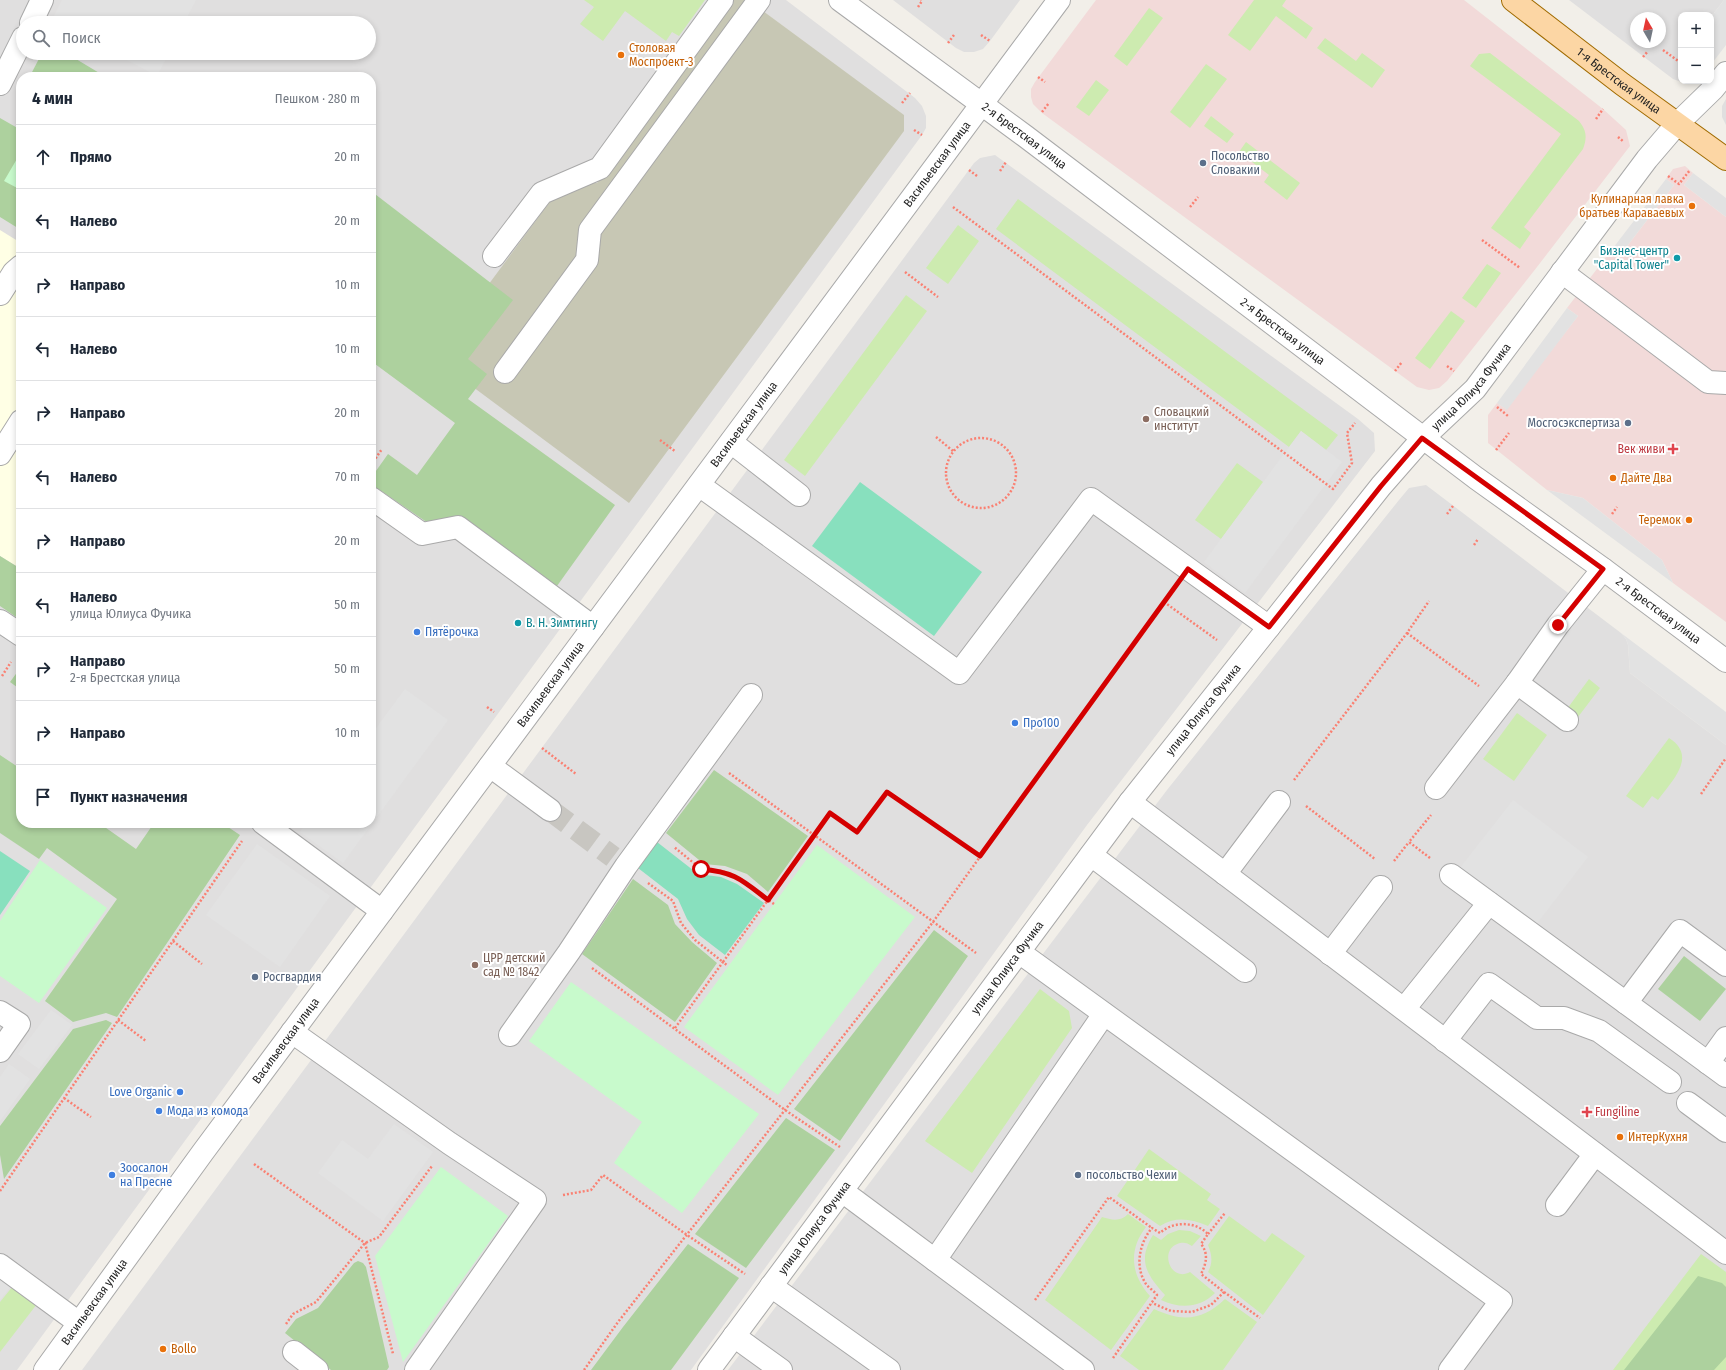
<!DOCTYPE html>
<html lang="ru">
<head>
<meta charset="utf-8">
<style>
	body { margin:0; font-family:"Fira Sans Condensed",sans-serif; background:#f2f2f3; color:#1f2937 }
	.controls { position:absolute; right:12px; top:12px; display:grid; overflow:hidden; border-radius:8px; box-shadow:0 2px 6px #0003 }
	.controls button { width:36px; height:36px; display:grid; place-items:center; padding:0; border:0; border-bottom:1px solid #e0e1e3; background:#fff; color:#1f2937; font:20px sans-serif }
	.compass { position:absolute; left:1630px; top:12px; width:36px; height:36px; border-radius:50%; background:#fff; box-shadow:0 2px 6px #0003; rotate:351deg }
	.stop { position:absolute; width:12px; height:12px; margin:-9px; border:3px solid #d40000; border-radius:50%; background:#fff }
	.stop.end { background:#d40000; border-color:#fff; box-shadow:0 1px 4px #0008 }
	.list { margin:0; padding:0; list-style:none }
	h2 { display:flex; justify-content:space-between; align-items:center; height:52px; margin:0; padding:0 16px; font-size:17px }
	h2 small { font-size:13px; font-weight:400; color:#747a83 }
	.list li { display:grid; grid-template-columns:26px 1fr auto; gap:12px; align-items:center; box-sizing:border-box; height:64px; padding:0 16px; border-top:1px solid #e0e1e3 }
	.list b { display:block; font-size:15px; white-space:nowrap }
	.list p { margin:0; font-size:13px; white-space:nowrap; color:#747a83 }
	.list em { font-size:13px; font-style:normal; color:#747a83 }
	.icon { flex:none; width:22px; height:22px; fill:none; stroke:currentColor; stroke-width:2; stroke-linecap:round; stroke-linejoin:round }
	.map { position:relative; flex:none; width:1726px; height:1370px; overflow:hidden }
	.search { position:absolute; background:#fff; box-shadow:0 2px 6px #0003; left:16px; top:16px; width:360px; height:44px; display:flex; align-items:center; gap:10px; box-sizing:border-box; padding:0 14px; border-radius:22px; color:#747a83; font-size:15px }
	.panel { position:absolute; background:#fff; box-shadow:0 2px 6px #0003; left:16px; top:72px; width:360px; height:756px; border-radius:16px }
	.map>svg:first-child { display:block }
</style>
</head>
<body>
<div class="map">
<svg width="1726" height="1370" viewBox="0 0 1726 1370">
	<rect width="100%" height="100%" fill="#f2efe9"/>
	<path fill="#e0dfdf" fill-rule="evenodd" d="M0,0H732L597,183L434,358L903,115L748,0H786L915,98L922,106L926,116V128L922,135L17,1370H0ZM23,23H369V53H23ZM21,77H371V823H21Z
		M893,0H1020L990,41L983,49L974,52H964L956,48Z
		M1569,0H1724L1711,17V15H1681V81H1697L1687,84L1673,79ZM1636,18H1660V42H1636Z
		M1726,99V125L1722,117V106Z
		M995,155L1358,419L1374,433L1375,451L1087,825L691,1370H82L974,163L980,158Z
		M1426,485L1621,633L1626,639L1628,645L1630,673L1726,745V1370H728L1167,790L1399,500L1409,488Z"/>
	<path fill="#f2dad9" d="M1096,0H1464L1603,109L1626,130L1630,146L1537,267L1447,381L1439,388L1429,390L1417,387L1042,113L1033,104L1031,97V89L1035,82Z
		M1685,166L1693,173L1684,185L1726,217V622L1673,583L1662,560L1583,498L1547,490L1488,443V415L1497,403L1506,409L1578,316L1567,308L1610,252L1618,258L1674,185L1666,179L1673,169Z"/>
	<path fill="#ffffe5" d="M0,230L21,243V569L0,556Z"/>
	<path fill="#c7c7b4" d="M732,0H748L904,115V131L629,503L434,358L563,184L597,183Z"/>
	<path fill="#cdebb0" d="M584,0H705L679,36L672,32L666,41L625,11L603,41L580,24L594,7Z
		M1254,0H1286L1282,6L1313,28L1306,39L1276,16L1250,51L1228,35Z
		M1149,8L1163,18L1127,66L1114,56Z
		M1325,38L1356,61L1362,53L1385,70L1372,88L1317,48Z
		M1490,53L1579,121C1587,131 1587,138 1583,149L1524,227L1531,233L1520,249L1491,228L1561,134L1470,66L1479,54Z
		M1206,64L1227,79L1190,128L1170,112Z
		M1096,80L1109,90L1089,116L1076,107Z
		M1211,116L1234,134L1227,143L1204,126Z
		M1246,142L1300,183L1287,200L1264,182L1269,175L1239,152Z
		M1018,199L1338,435L1326,450L1301,431L1289,447L996,229Z
		M958,225L979,241L948,284L926,268Z
		M1487,264L1501,273L1476,308L1462,298Z
		M906,295L927,311L805,476L784,460Z
		M1451,311L1465,321L1430,369L1415,358Z
		M1237,463L1263,482L1221,539L1195,520Z
		M1589,679L1600,688L1578,717L1567,709Z
		M1517,713L1547,735L1514,781L1483,759Z
		M1669,738C1698,756 1672,781 1658,800L1652,796L1643,808L1626,796Z
		M1040,989L1069,1011L1072,1028L972,1173L925,1141Z
		M1149,1149L1211,1194L1207,1200L1220,1209L1208,1226C1191,1219 1176,1216 1160,1226L1117,1196Z
		M1128,1214L1146,1227C1128,1250 1131,1275 1150,1296L1111,1350L1045,1300L1102,1217C1112,1220 1120,1222 1128,1214Z
		M1229,1216L1265,1242L1272,1233L1305,1256L1263,1315L1208,1272C1213,1263 1212,1255 1208,1245Z
		M1179,1230L1190,1231L1201,1236L1192,1246C1188,1243 1184,1242 1180,1243C1158,1248 1170,1283 1190,1272L1215,1293C1200,1308 1180,1309 1161,1300L1165,1295C1147,1275 1137,1261 1153,1235L1161,1240L1168,1234Z
		M1701,1254L1726,1272V1370H1613Z
		M13,1286L37,1304L0,1352V1302Z
		M1225,1299L1257,1322L1223,1370H1139L1120,1356L1154,1309C1182,1322 1202,1321 1225,1299Z"/>
	<path fill="#add19e" d="M42,53H66L106,77H36L31,74Z
		M0,118L21,130V230L0,217Z
		M371,191L513,300L468,359L487,374L468,399L615,505L557,586L458,518L428,523L371,484V478L388,454L417,475L455,423L371,361Z
		M0,556L21,569V616L19,619L0,606Z
		M21,667V690L10,682Z
		M0,755L21,769V823H99L136,849L154,823H222L240,835L117,1017L106,1013L73,1022L45,1001L117,899L47,848L39,859L0,833Z
		M714,770L808,836L768,892L747,874L725,866L704,864L666,833Z
		M633,879L668,905L675,924L692,942L717,963L675,1022L582,954Z
		M934,930L968,956L840,1141L794,1109Z
		M1684,956L1726,989L1700,1021L1658,989Z
		M106,1020L112,1023L4,1179L0,1155V1126L73,1029Z
		M786,1118L835,1150L746,1268L695,1234Z
		M688,1244L739,1278L671,1370H591L623,1327Z
		M358,1261L363,1263L366,1267L389,1367L387,1370H331L285,1333L296,1319L318,1308L354,1263Z
		M1698,1276L1722,1283L1726,1287V1357L1714,1370H1624Z"/>
	<path fill="#c8facc" d="M21,152V190L4,181Z
		M817,845L915,917L778,1095L684,1027Z
		M40,860L107,908L39,1003L0,976V921Z
		M571,982L759,1114L682,1213L614,1163L642,1122L529,1041Z
		M441,1167L508,1216L403,1362L375,1256Z"/>
	<path fill="#88e0be" d="M860,482L982,572L934,636L812,546Z
		M657,842L698,874L721,877L737,884L764,903L725,955L699,935L687,919L678,899L638,868Z
		M0,851L30,871L0,915Z"/>
	<path fill="#e2e2e2" d="M62,0H196L184,23H57L52,20Z
		M1724,0H1726V45L1713,62L1711,58V17Z
		M114,53H169L157,76Z
		M1693,173L1726,198V217L1684,185Z
		M1666,179L1674,185L1618,258L1610,252Z
		M1567,308L1578,316L1507,410L1497,403Z
		M1301,431L1342,462L1245,593L1204,562Z
		M1547,490L1583,498L1662,560L1673,583Z
		M1621,633L1726,712V745L1630,673L1628,645L1626,639Z
		M405,689L448,720L343,863L300,832L306,823H371V735Z
		M1513,800L1588,857L1535,926L1460,868Z
		M257,844L330,896L280,967L206,915Z
		M51,1010L72,1025L39,1069L18,1054Z
		M9,1064L30,1079L0,1121V1077Z
		M394,1124L433,1152L383,1221L318,1173L342,1140L368,1159Z
		M0,1279L11,1286L0,1300Z"/>
	<g fill="none" stroke-linecap="round" stroke-linejoin="round">
		<path stroke="#c8c6c1" stroke-width="22" stroke-dasharray="22 11" stroke-linecap="butt" d="M550,810L613,857"/>
		<defs>
			<g id="minor">
				<path id="s1" d="M840,0L1025,136L1476,478L1603,569L1726,661"/>
				<path d="M31,23L42,0"/>
				<path d="M0,84L23,38"/>
				<path d="M494,256L542,193L600,168L722,0"/>
				<path d="M1562,272L1708,382L1726,383"/>
				<path d="M0,294L14,272L21,266"/>
				<path d="M505,372L587,260L590,230L759,0"/>
				<path d="M731,442L799,495"/>
				<path d="M0,454L21,421"/>
				<path d="M699,485L959,673L1091,499L1269,627"/>
				<path d="M371,498L422,534L458,527L593,627"/>
				<path d="M0,621L21,635"/>
				<path d="M1517,683L1567,720"/>
				<path d="M490,766L550,810"/>
				<path d="M1436,788L1517,683L1558,625L1603,569"/>
				<path d="M1130,802L1726,1253"/>
				<path d="M263,823L382,911"/>
				<path d="M1091,855L1245,971"/>
				<path d="M1225,874L1279,802"/>
				<path d="M1451,875L1726,1076"/>
				<path d="M1019,952L1501,1301L1450,1370"/>
				<path d="M1330,954L1381,887"/>
				<path d="M1626,1003L1680,931L1726,965"/>
				<path d="M1404,1009L1489,903"/>
				<path d="M0,1012L19,1024L0,1051"/>
				<path d="M292,1032L449,1143L535,1200L416,1370"/>
				<path d="M510,1035L569,952L626,866L751,695"/>
				<path d="M1445,1041L1489,984L1537,1018H1564L1599,1031L1670,1082"/>
				<path d="M1708,1063L1726,1038"/>
				<path d="M1688,1103L1726,1131"/>
				<path d="M842,1191L1083,1370"/>
				<path d="M1557,1205L1595,1154"/>
				<path d="M935,1260L1104,1014"/>
				<path d="M0,1265L79,1323"/>
				<path d="M771,1286L889,1370"/>
				<path d="M734,1336L781,1370"/>
				<path d="M294,1352L317,1370"/>
				<path id="s2" d="M45,1370L203,1152L1059,0"/>
				<path id="s3" d="M709,1370L1130,802L1381,486L1423,438L1475,389L1647,159L1677,124L1713,89L1726,73"/>
			</g>
			<g id="major">
				<path id="s4" d="M1513,0L1622,84L1726,159"/>
			</g>
		</defs>
		<use href="#minor" stroke="#a9a9a9" stroke-width="24"/>
		<use href="#major" stroke="#a06b00" stroke-width="24"/>
		<path stroke="#fa8072" stroke-width="2.5" stroke-dasharray="2 2" stroke-linecap="butt" d="M918,7L922,1L921,0
			M981,35L990,41
			M948,43L954,35
			M1663,50L1681,63
			M1643,57L1648,51
			M1038,77L1045,82
			M902,103L910,93
			M1042,112L1049,103
			M1596,119L1603,109
			M914,130L922,135
			M1618,137L1624,142
			M969,170L977,176
			M1000,171L1006,162
			M1668,176L1679,184L1690,170
			M953,207L1333,489L1352,463L1347,433L1355,423
			M1190,207L1198,197
			M1482,240L1520,268
			M905,272L938,297
			M1447,366L1454,371
			M1395,371L1402,362
			M1497,407L1508,416
			M936,437L953,451
			M946 473a35 35 0 1 1 70 0a35 35 0 1 1-70 0Z
			M660,440L676,452
			M1496,450L1509,433
			M371,465L382,449
			M1447,514L1453,506
			M1612,514L1617,507
			M1474,545L1478,539
			M1164,602L1217,640
			M1407,633L1479,686
			M2,676L11,662
			M487,707L494,712
			M542,748L576,774
			M729,773L976,953
			M1294,780L1407,633L1429,601
			M1701,794L1726,758
			M1306,806L1375,859
			M1430,858L1409,842L1431,815
			M1394,861L1409,842
			M648,883L673,901L681,923L695,940L723,962L768,900L741,879L722,871L701,869L674,847
			M774,904L768,900L830,813L857,832L887,792L980,856
			M173,941L202,964
			M592,968L785,1110L840,1147
			M118,1020L146,1041
			M675,1028L723,962L728,966
			M64,1098L91,1117
			M254,1164L365,1243L393,1354
			M0,1191L242,841
			M563,1195L591,1190L603,1175L687,1235L745,1274
			M1208,1234L1225,1213
			M1224,1292L1260,1318
			M1035,1300L1109,1197L1152,1228
			M286,1324L293,1314L316,1302L365,1243L379,1237L432,1166
			M1113,1358L1157,1295C1154,1291 1149,1288 1146,1284C1134,1266 1140,1242 1152,1228L1160,1233C1173,1221 1195,1221 1208,1234L1201,1244C1209,1254 1206,1264 1201,1274L1224,1292L1211,1305L1192,1312L1171,1311L1152,1303
			M584,1370L618,1322L933,922L1171,592"/>
		<use href="#minor" stroke="#fff" stroke-width="22"/>
		<use href="#major" stroke="#fcd6a4" stroke-width="22"/>
	</g>
	<g fill="none" stroke-linecap="round" stroke-linejoin="round">
		<path stroke="#d40000" stroke-width="5" d="M701,869C735,872 742,880 768,900L830,813L857,832L887,792L980,856L1188,569L1269,627L1381,486L1422,438L1603,569L1558,625"/>
	</g>
	<g fill="#e8710a" stroke="#fff" stroke-width="1.5">
		<circle cx="621" cy="55" r="4"/>
		<circle cx="1692" cy="206" r="4"/>
		<circle cx="1613" cy="478" r="4"/>
		<circle cx="1689" cy="520" r="4"/>
		<circle cx="1620" cy="1137" r="4"/>
		<circle cx="163" cy="1349" r="4"/>
	</g>
	<g fill="#5c6f8a" stroke="#fff" stroke-width="1.5">
		<circle cx="1203" cy="163" r="4"/>
		<circle cx="1628" cy="423" r="4"/>
		<circle cx="255" cy="977" r="4"/>
		<circle cx="1078" cy="1175" r="4"/>
	</g>
	<g fill="#0f9aa8" stroke="#fff" stroke-width="1.5">
		<circle cx="1677" cy="258" r="4"/>
		<circle cx="518" cy="623" r="4"/>
	</g>
	<g fill="#8d6e63" stroke="#fff" stroke-width="1.5">
		<circle cx="1146" cy="419" r="4"/>
		<circle cx="475" cy="965" r="4"/>
	</g>
	<g fill="#e0444e" stroke="#fff" stroke-width="1.5">
		<path d="M1671 443h4v4h4v4h-4v4h-4v-4h-4v-4h4z"/>
		<path d="M1585 1106h4v4h4v4h-4v4h-4v-4h-4v-4h4z"/>
	</g>
	<g fill="#3f7fe0" stroke="#fff" stroke-width="1.5">
		<circle cx="417" cy="632" r="4"/>
		<circle cx="1015" cy="723" r="4"/>
		<circle cx="180" cy="1092" r="4"/>
		<circle cx="159" cy="1111" r="4"/>
		<circle cx="112" cy="1175" r="4"/>
	</g>
	<g text-anchor="middle" stroke-width="4" stroke-linejoin="round" paint-order="stroke">
		<g font-size="12" fill="#c56008" stroke="#fff" text-anchor="start">
			<text x="629" y="52">Столовая<tspan x="629" dy="14">Моспроект-3</tspan></text>
			<text x="1684" y="203" text-anchor="end">Кулинарная лавка<tspan x="1684" dy="14">братьев Караваевых</tspan></text>
			<text x="1621" y="482">Дайте Два</text>
			<text x="1681" y="524" text-anchor="end">Теремок</text>
			<text x="1628" y="1141">ИнтерКухня</text>
			<text x="171" y="1353">Bollo</text>
		</g>
		<g font-size="12" fill="#222" stroke="#fff">
			<text dy="4" stroke="none"><textPath href="#s4" startOffset="133">1-я Брестская улица</textPath></text>
			<text dy="4" stroke="none"><textPath href="#s1" startOffset="229">2-я Брестская улица</textPath></text>
			<text dy="4" stroke="none"><textPath href="#s2" startOffset="1500">Васильевская улица</textPath></text>
			<text dy="4" stroke="none"><textPath href="#s1" startOffset="553">2-я Брестская улица</textPath></text>
			<text dy="4" stroke="none"><textPath href="#s3" startOffset="1245">улица Юлиуса Фучика</textPath></text>
			<text dy="4" stroke="none"><textPath href="#s2" startOffset="1176">Васильевская улица</textPath></text>
			<text dy="4" stroke="none"><textPath href="#s1" startOffset="1021">2-я Брестская улица</textPath></text>
			<text dy="4" stroke="none"><textPath href="#s2" startOffset="852">Васильевская улица</textPath></text>
			<text dy="4" stroke="none"><textPath href="#s3" startOffset="825">улица Юлиуса Фучика</textPath></text>
			<text dy="4" stroke="none"><textPath href="#s3" startOffset="501">улица Юлиуса Фучика</textPath></text>
			<text dy="4" stroke="none"><textPath href="#s2" startOffset="408">Васильевская улица</textPath></text>
			<text dy="4" stroke="none"><textPath href="#s3" startOffset="177">улица Юлиуса Фучика</textPath></text>
			<text dy="4" stroke="none"><textPath href="#s2" startOffset="84">Васильевская улица</textPath></text>
		</g>
		<g font-size="12" fill="#4e5e75" stroke="#fff" text-anchor="start">
			<text x="1211" y="160">Посольство<tspan x="1211" dy="14">Словакии</tspan></text>
			<text x="1620" y="427" text-anchor="end">Мосгосэкспертиза</text>
			<text x="263" y="981">Росгвардия</text>
			<text x="1086" y="1179">посольство Чехии</text>
		</g>
		<g font-size="12" fill="#0d838f" stroke="#fff" text-anchor="end">
			<text x="1669" y="255">Бизнес-центр<tspan x="1669" dy="14">"Capital Tower"</tspan></text>
			<text x="526" y="627" text-anchor="start">В. Н. Зимтингу</text>
		</g>
		<g font-size="12" fill="#785e54" stroke="#fff" text-anchor="start">
			<text x="1154" y="416">Словацкий<tspan x="1154" dy="14">институт</tspan></text>
			<text x="483" y="962">ЦРР детский<tspan x="483" dy="14">сад № 1842</tspan></text>
		</g>
		<g font-size="12" fill="#be3a42" stroke="#fff" text-anchor="end">
			<text x="1665" y="453">Век живи</text>
			<text x="1595" y="1116" text-anchor="start">Fungiline</text>
		</g>
		<g font-size="12" fill="#366cbe" stroke="#fff" text-anchor="start">
			<text x="425" y="636">Пятёрочка</text>
			<text x="1023" y="727">Про100</text>
			<text x="172" y="1096" text-anchor="end">Love Organic</text>
			<text x="167" y="1115">Мода из комода</text>
			<text x="120" y="1172">Зоосалон<tspan x="120" dy="14">на Пресне</tspan></text>
		</g>
	</g>
</svg>
<div class="controls">
<button>+</button>
<button>−</button>
</div>
<svg class="compass" viewBox="-18 -18 36 36"><path d="M0-13l5 13h-10z" fill="#e53935"/><path d="M0 13l5-13h-10z" fill="#747a83"/></svg>
<div class="stop" style="left:701px;top:869px"></div>
<div class="stop end" style="left:1558px;top:625px"></div>
<div class="search"><svg class="icon" aria-label="search" viewBox="0 0 24 24"><circle cx="10" cy="10" r="6"/><path d="M15 15l6 6"/></svg>Поиск</div>
<section class="panel">
<h2>4 мин<small>Пешком · 280 m</small></h2>
<ul class="list">
<li><svg class="icon" aria-label="ahead" viewBox="0 0 24 24"><path d="M12 20V5M6 11l6-6 6 6"/></svg><div><b>Прямо</b></div><em>20 m</em></li>
<li><svg class="icon" aria-label="left" viewBox="0 0 24 24"><path d="M17 20v-9H6M10 6l-5 5 5 5"/></svg><div><b>Налево</b></div><em>20 m</em></li>
<li><svg class="icon" aria-label="right" viewBox="0 0 24 24"><path d="M7 20v-9h11M14 6l5 5-5 5"/></svg><div><b>Направо</b></div><em>10 m</em></li>
<li><svg class="icon" aria-label="left" viewBox="0 0 24 24"><path d="M17 20v-9H6M10 6l-5 5 5 5"/></svg><div><b>Налево</b></div><em>10 m</em></li>
<li><svg class="icon" aria-label="right" viewBox="0 0 24 24"><path d="M7 20v-9h11M14 6l5 5-5 5"/></svg><div><b>Направо</b></div><em>20 m</em></li>
<li><svg class="icon" aria-label="left" viewBox="0 0 24 24"><path d="M17 20v-9H6M10 6l-5 5 5 5"/></svg><div><b>Налево</b></div><em>70 m</em></li>
<li><svg class="icon" aria-label="right" viewBox="0 0 24 24"><path d="M7 20v-9h11M14 6l5 5-5 5"/></svg><div><b>Направо</b></div><em>20 m</em></li>
<li><svg class="icon" aria-label="left" viewBox="0 0 24 24"><path d="M17 20v-9H6M10 6l-5 5 5 5"/></svg><div><b>Налево</b><p>улица Юлиуса Фучика</p></div><em>50 m</em></li>
<li><svg class="icon" aria-label="right" viewBox="0 0 24 24"><path d="M7 20v-9h11M14 6l5 5-5 5"/></svg><div><b>Направо</b><p>2-я Брестская улица</p></div><em>50 m</em></li>
<li><svg class="icon" aria-label="right" viewBox="0 0 24 24"><path d="M7 20v-9h11M14 6l5 5-5 5"/></svg><div><b>Направо</b></div><em>10 m</em></li>
<li><svg class="icon" aria-label="arrive" viewBox="0 0 24 24"><path d="M6 21V4h12l-3 4 3 4H6"/></svg><div><b>Пункт назначения</b></div></li>
</ul>
</section>
</div>
</body>
</html>
